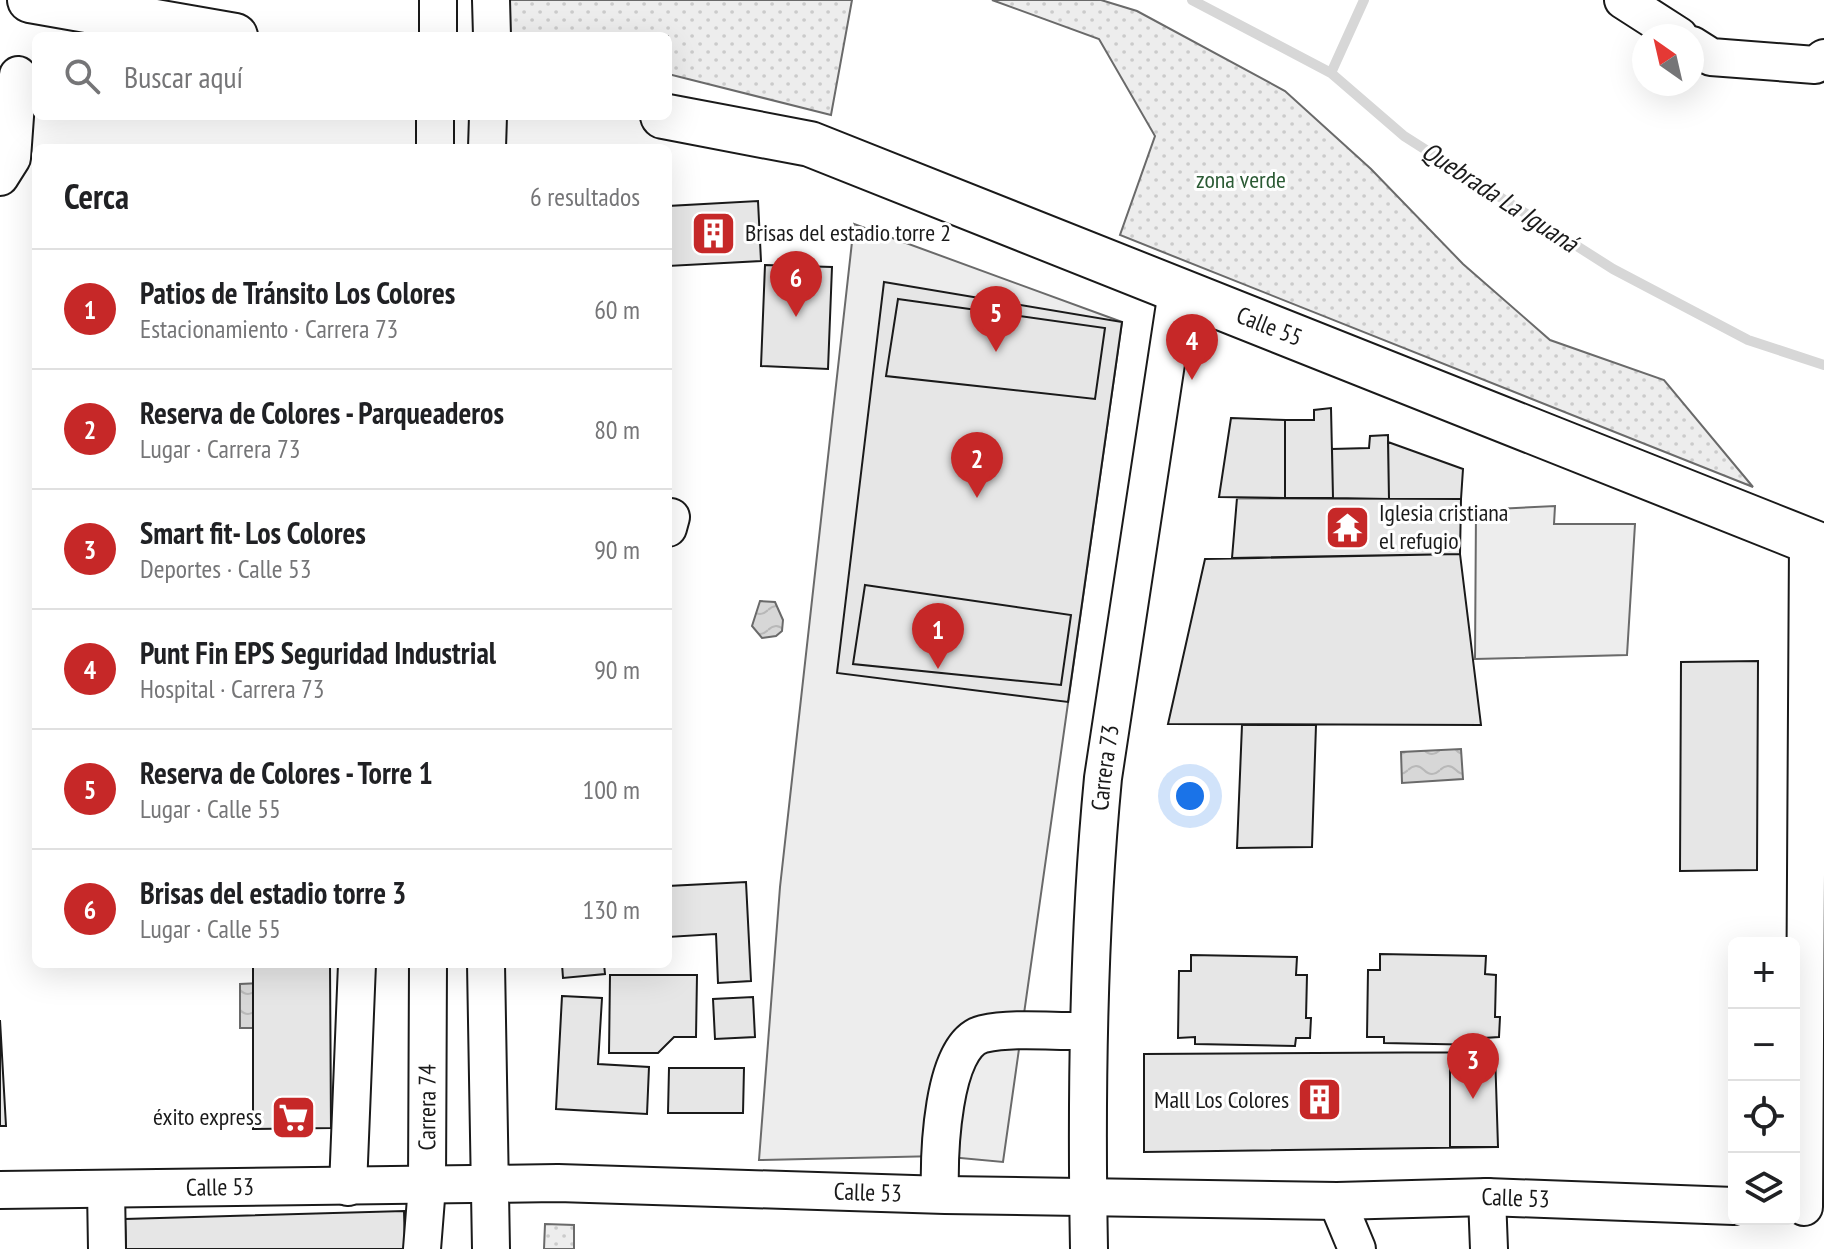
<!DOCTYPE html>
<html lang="es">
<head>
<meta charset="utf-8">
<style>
	body { margin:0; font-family:"PT Sans Narrow",sans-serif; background:#f6f6f6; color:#202124 }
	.controls { position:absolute; right:24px; bottom:24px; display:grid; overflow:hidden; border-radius:12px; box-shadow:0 8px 32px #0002 }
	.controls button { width:72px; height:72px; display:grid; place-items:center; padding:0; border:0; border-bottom:2px solid #e0e0e0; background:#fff; color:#202124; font:40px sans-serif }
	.compass { position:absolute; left:1632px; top:24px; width:72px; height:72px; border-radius:50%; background:#fff; box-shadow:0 8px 32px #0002; rotate:326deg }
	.you { position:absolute; left:1190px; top:796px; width:28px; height:28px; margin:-20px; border:6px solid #fff; border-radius:50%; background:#1a73e8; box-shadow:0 0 0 12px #1a73e833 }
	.badge { display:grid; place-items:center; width:52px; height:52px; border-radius:50%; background:#c62828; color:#fff; font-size:26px; font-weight:700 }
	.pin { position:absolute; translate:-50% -66px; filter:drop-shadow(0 2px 4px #0008) }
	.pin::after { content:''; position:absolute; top:42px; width:28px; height:24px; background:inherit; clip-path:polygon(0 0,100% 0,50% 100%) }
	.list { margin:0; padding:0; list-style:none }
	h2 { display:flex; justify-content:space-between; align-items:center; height:104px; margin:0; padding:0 32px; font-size:34px }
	h2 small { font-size:26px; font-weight:400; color:#757577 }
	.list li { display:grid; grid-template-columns:52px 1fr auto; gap:24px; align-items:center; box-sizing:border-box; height:120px; padding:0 32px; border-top:2px solid #e0e0e0 }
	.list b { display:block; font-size:30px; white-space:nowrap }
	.list p { margin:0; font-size:26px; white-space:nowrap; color:#757577 }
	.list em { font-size:26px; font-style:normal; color:#757577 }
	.icon { flex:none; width:44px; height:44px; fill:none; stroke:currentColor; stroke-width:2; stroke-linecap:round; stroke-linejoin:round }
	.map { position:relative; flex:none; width:1824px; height:1249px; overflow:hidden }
	.search { position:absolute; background:#fff; box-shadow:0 8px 32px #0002; left:32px; top:32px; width:640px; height:88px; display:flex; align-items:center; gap:20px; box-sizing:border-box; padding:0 28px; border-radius:12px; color:#757577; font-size:30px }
	.panel { position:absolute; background:#fff; box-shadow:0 8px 32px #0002; left:32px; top:144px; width:640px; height:824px; border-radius:12px }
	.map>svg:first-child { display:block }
</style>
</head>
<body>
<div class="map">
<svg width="1824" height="1249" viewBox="0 0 1824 1249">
	<defs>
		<pattern id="park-dots" width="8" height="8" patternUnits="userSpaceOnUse" patternTransform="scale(2)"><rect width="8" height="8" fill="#ededed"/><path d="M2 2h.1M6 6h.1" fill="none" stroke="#cbcbcb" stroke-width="1.8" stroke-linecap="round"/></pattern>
		<pattern id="water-waves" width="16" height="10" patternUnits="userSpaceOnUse" patternTransform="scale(2)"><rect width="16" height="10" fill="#d7d7d7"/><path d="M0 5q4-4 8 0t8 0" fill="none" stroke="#b8b8b8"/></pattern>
	</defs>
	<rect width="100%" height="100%" fill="#fff"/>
	<path fill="#ededed" stroke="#6a6a6a" stroke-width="2" d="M854,224L1122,322L1003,1162L939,1156L759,1160L780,887Z
		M1555,506L1554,524H1635L1627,655L1475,659L1476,510Z"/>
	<path fill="url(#park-dots)" stroke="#6a6a6a" stroke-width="2" d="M509,0H852L831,115L668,74V36H508Z
		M992,0H1101L1137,11L1285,91L1371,169L1463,264L1550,340L1664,380L1753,487L1120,235L1155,136L1099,39Z
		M545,1224L574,1225V1249H544Z"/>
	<path fill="url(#water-waves)" stroke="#6a6a6a" stroke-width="2" d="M760,601L775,602L783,620L782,631L776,636L762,638L752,626Z
		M1461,749L1463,779L1402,783L1401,752Z
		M261,983V1028H240V984Z"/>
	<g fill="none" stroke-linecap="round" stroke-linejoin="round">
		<path stroke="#d7d7d7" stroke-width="10" d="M1192,0L1331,73L1404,136L1613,269L1748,340L1824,365
			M1331,73L1364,0"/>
	</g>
	<path fill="#e6e6e6" stroke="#1a1a1a" stroke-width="2" d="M758,201L761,261L668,266V206Z
		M765,265L832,267L828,369L761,366Z
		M884,282L1122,322L1068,702L837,673Z
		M898,299L1105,328L1095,399L886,376Z
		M1331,408L1333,498H1285V420H1314V410Z
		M1231,418L1285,420V498L1219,497Z
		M1388,435L1389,499L1333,498L1332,449L1369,448L1370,436Z
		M1388,442L1463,469L1461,499H1389Z
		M1237,498L1461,499L1460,554L1232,558Z
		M1460,554L1481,725L1168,724L1205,559Z
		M865,585L1071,615L1061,685L853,664Z
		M1758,661L1757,870L1680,871L1681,662Z
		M1242,725H1316L1312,847L1237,848Z
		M746,882L751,981L718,983L716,934L668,937V886Z
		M1380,954L1486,956L1485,974L1496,975L1495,1017H1500L1499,1037L1484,1038V1045L1384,1043V1037H1367L1368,970H1380Z
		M1191,955L1297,957L1296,975H1307L1306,1018H1311L1310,1038H1296L1295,1046L1195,1044V1037L1178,1038L1179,971H1191Z
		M253,964H330L331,1128L253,1129Z
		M562,964H604L605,974L563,978Z
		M610,975H697L696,1037H674L658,1053H609Z
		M562,996L602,998L598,1064L649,1067L647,1114L556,1109Z
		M753,997L755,1037L715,1039L713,999Z
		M0,1020L6,1126H0Z
		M1450,1052H1495L1498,1147H1450Z
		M1495,1052L1498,1147L1144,1152V1054Z
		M669,1068H744L743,1113H668Z
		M404,1211L405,1249H126L125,1219Z"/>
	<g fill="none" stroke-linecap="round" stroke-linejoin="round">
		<defs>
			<g id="minor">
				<path d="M438,0V36"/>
				<path d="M491,0L492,36"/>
				<path d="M1623,0L1679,36"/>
				<path d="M1692,45L1711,57L1815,65L1824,58"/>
				<path d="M435,148V116"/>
				<path d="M487,148L488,116"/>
				<path d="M0,177L12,158L18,75"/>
				<path d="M668,528L671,517"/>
				<path d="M486,964L491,1249"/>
				<path d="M348,1187L357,964"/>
				<path d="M106,1189L107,1249"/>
				<path id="s1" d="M0,1190L558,1183L945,1195L1337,1201L1487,1197L1734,1206"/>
				<path d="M940,1193C939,1158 941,1044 983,1034C1015,1027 1055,1032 1088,1031"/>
				<path d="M1487,1197L1489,1249"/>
				<path d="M1337,1201L1357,1249"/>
				<path d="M1804,1207L1808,542"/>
				<path id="s2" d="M422,1249L427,1186L428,964"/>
				<path id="s3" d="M1089,1249C1086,1091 1088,934 1103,778L1177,291"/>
			</g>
			<g id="highway">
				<path d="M30,0L235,36"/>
				<path id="s4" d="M663,116L810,144L1824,547"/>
			</g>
		</defs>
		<use href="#minor" stroke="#1a1a1a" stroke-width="40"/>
		<use href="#highway" stroke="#1a1a1a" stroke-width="48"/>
		<use href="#minor" stroke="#fff" stroke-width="36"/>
		<use href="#highway" stroke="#fff" stroke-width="44"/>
	</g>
	<defs>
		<symbol id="building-square" viewBox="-11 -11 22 22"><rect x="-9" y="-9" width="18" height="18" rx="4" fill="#c62828" stroke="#fff"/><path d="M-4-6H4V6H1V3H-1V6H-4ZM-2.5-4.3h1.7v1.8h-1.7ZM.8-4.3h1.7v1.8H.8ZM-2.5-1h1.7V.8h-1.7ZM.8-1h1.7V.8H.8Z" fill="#fff"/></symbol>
		<symbol id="temple-square" viewBox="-11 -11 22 22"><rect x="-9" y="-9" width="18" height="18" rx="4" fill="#c62828" stroke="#fff"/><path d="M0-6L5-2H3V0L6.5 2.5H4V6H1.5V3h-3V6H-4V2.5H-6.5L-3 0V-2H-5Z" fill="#fff"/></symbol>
		<symbol id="supermarket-square" viewBox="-11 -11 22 22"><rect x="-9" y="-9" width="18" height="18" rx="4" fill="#c62828" stroke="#fff"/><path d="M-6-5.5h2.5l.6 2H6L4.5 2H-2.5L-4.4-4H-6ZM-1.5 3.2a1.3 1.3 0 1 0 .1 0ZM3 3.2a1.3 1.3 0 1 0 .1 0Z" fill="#fff"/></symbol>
	</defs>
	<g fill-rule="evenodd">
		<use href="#building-square" x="688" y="208" width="51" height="51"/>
		<use href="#temple-square" x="1322" y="502" width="51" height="51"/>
		<use href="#building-square" x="1294" y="1074" width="51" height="51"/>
		<use href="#supermarket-square" x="268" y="1092" width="51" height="51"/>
	</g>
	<g text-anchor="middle" stroke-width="6" stroke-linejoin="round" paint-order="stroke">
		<g font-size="24" fill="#2b5a34" stroke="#fff">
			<text x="1241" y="188">zona verde</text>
		</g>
		<g font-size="24" fill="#1a1a1a" stroke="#fff" text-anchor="start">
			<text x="745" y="241">Brisas del estadio torre 2</text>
			<text x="1379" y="521">Iglesia cristiana<tspan x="1379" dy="28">el refugio</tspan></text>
			<text x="1289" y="1108" text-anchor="end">Mall Los Colores</text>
			<text x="262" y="1125" text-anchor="end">éxito express</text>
		</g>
		<g font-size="24" fill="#1a1a1a" stroke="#fff">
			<text dy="8" stroke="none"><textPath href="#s4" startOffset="644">Calle 55</textPath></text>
			<text dy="8" stroke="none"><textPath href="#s3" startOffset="482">Carrera 73</textPath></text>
			<text dy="8" stroke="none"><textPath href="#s2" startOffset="142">Carrera 74</textPath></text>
			<text dy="8" stroke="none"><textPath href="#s1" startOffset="220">Calle 53</textPath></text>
			<text dy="8" stroke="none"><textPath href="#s1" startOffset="868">Calle 53</textPath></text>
			<text dy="8" stroke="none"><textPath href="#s1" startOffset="1516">Calle 53</textPath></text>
		</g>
		<g font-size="26" font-style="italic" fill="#1a1a1a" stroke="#fff">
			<text transform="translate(1500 197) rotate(33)" y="9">Quebrada La Iguaná</text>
		</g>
	</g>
</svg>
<div class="controls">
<button>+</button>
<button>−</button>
<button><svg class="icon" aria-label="locate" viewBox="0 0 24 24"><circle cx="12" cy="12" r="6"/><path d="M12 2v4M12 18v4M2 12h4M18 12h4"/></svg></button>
<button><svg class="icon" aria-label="layers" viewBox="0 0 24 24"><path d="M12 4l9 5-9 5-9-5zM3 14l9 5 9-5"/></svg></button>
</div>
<svg class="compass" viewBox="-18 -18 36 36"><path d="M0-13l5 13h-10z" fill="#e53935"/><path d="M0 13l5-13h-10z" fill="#757577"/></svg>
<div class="you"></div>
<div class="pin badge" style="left:938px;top:669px">1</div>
<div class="pin badge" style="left:977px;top:498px">2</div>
<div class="pin badge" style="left:1473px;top:1099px">3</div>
<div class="pin badge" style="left:1192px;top:380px">4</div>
<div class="pin badge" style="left:996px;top:352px">5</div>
<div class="pin badge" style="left:796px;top:317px">6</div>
<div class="search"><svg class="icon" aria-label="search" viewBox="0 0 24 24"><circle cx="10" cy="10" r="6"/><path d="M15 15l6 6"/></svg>Buscar aquí</div>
<section class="panel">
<h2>Cerca<small>6 resultados</small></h2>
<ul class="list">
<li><span class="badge">1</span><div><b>Patios de Tránsito Los Colores</b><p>Estacionamiento · Carrera 73</p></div><em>60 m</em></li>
<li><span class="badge">2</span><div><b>Reserva de Colores - Parqueaderos</b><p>Lugar · Carrera 73</p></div><em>80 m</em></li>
<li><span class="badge">3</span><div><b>Smart fit- Los Colores</b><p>Deportes · Calle 53</p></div><em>90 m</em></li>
<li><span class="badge">4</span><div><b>Punt Fin EPS Seguridad Industrial</b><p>Hospital · Carrera 73</p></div><em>90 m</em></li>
<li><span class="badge">5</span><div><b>Reserva de Colores - Torre 1</b><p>Lugar · Calle 55</p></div><em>100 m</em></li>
<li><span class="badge">6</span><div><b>Brisas del estadio torre 3</b><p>Lugar · Calle 55</p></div><em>130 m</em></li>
</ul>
</section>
</div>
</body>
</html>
